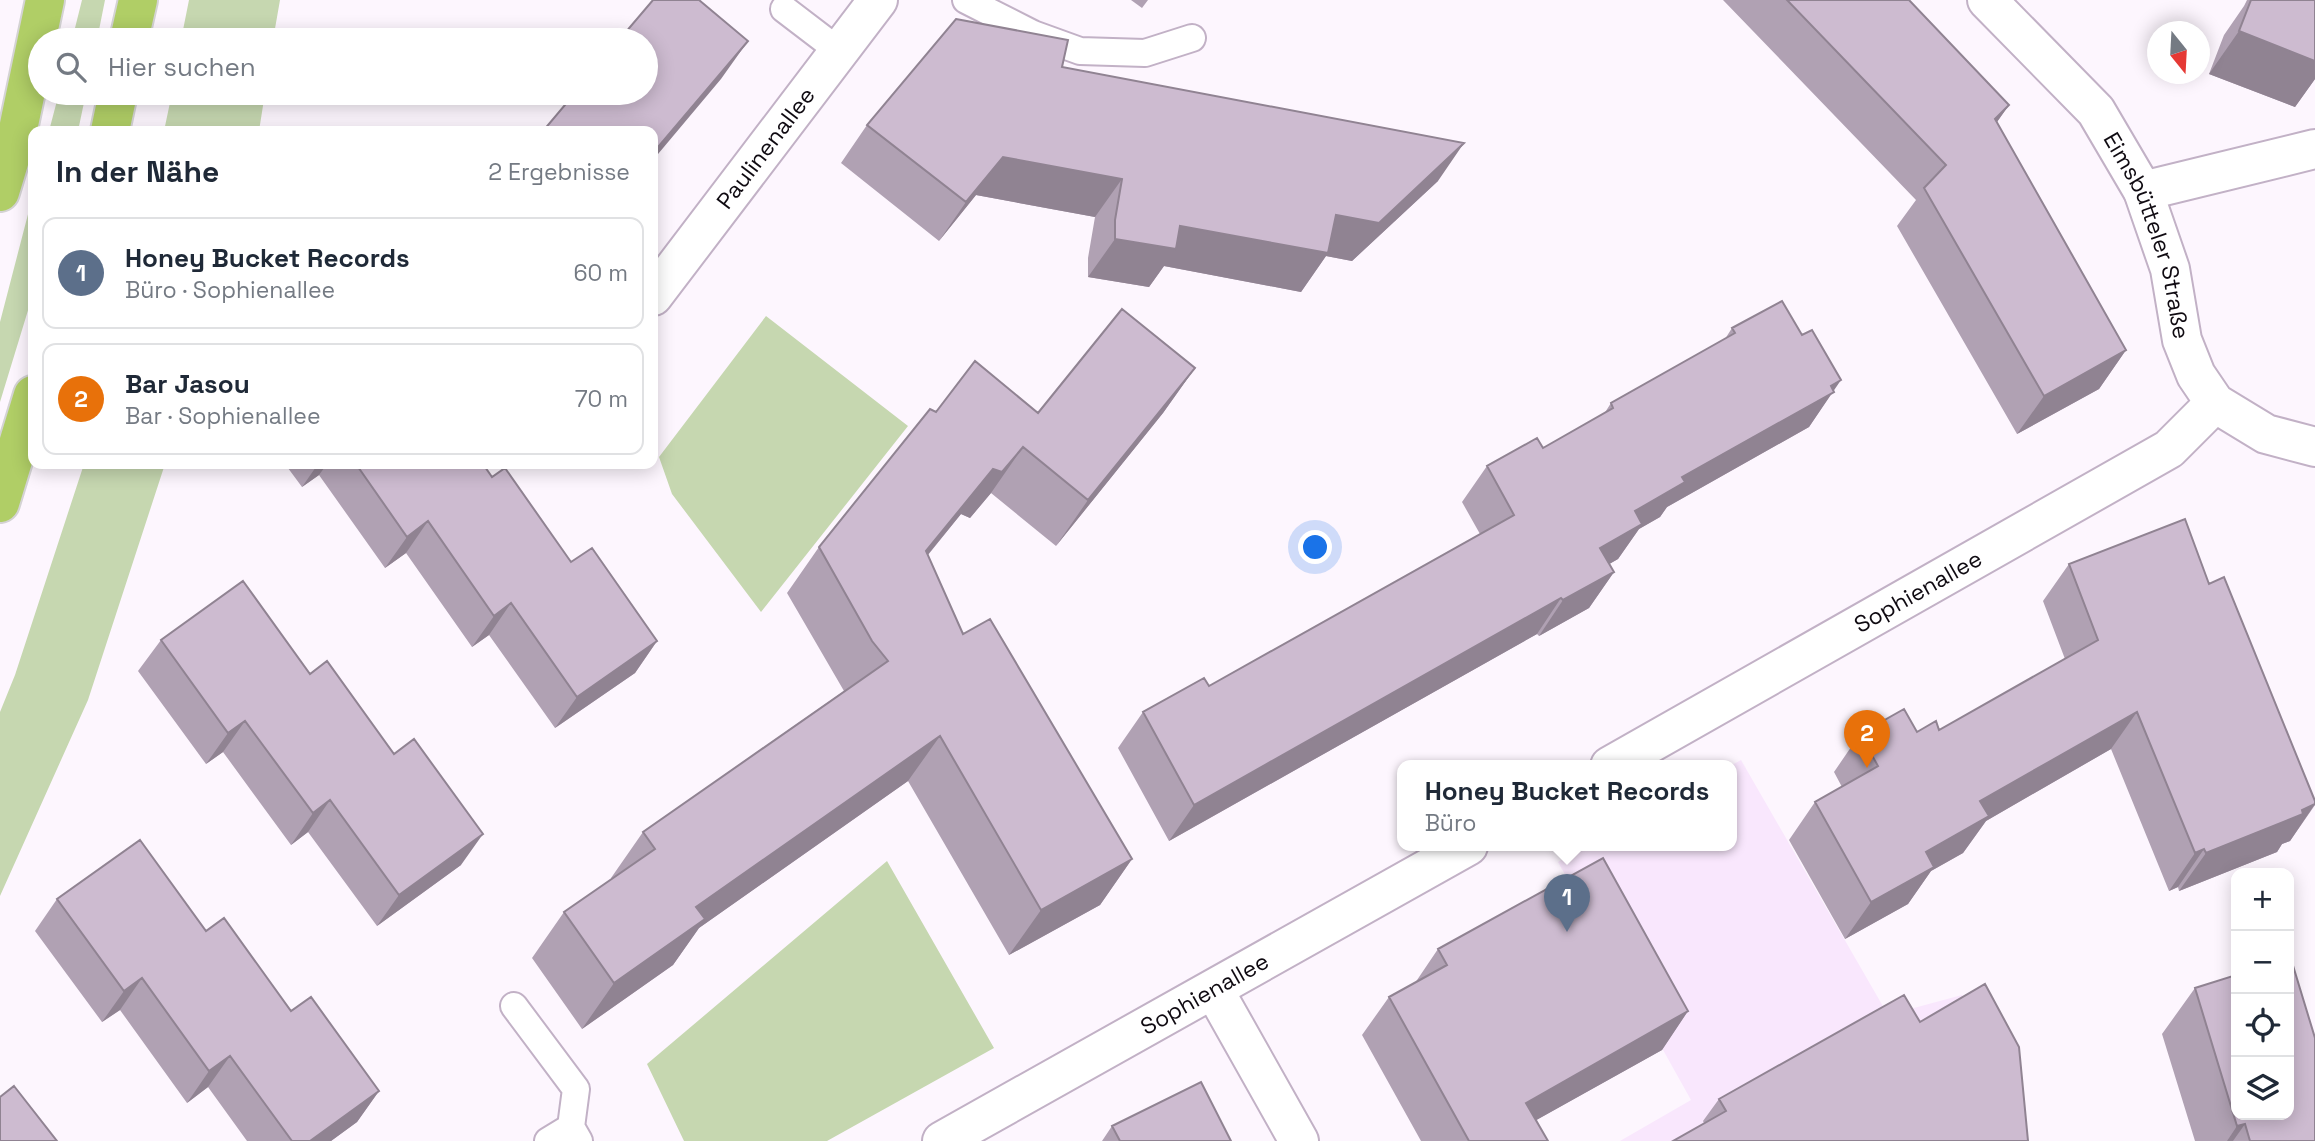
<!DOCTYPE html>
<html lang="de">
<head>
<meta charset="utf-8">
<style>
	body { margin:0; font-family:"Space Grotesk",sans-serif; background:#f6f6f7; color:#1f2937 }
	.controls { position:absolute; right:21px; bottom:21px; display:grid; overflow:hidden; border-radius:14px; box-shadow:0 4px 18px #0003 }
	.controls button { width:63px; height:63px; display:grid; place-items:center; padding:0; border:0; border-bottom:2px solid #e0e1e3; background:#fff; color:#1f2937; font:35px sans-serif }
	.compass { position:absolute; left:2147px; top:21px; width:63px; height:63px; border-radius:50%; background:#fff; box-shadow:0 4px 18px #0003; rotate:162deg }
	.you { position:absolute; left:1316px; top:548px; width:24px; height:24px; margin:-18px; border:5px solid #fff; border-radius:50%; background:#1a73e8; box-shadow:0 0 0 10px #1a73e833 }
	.badge { display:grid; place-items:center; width:46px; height:46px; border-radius:50%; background:#0f766e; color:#fff; font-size:23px; font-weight:700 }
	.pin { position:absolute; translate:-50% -58px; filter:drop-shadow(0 2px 4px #0008) }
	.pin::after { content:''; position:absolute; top:37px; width:24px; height:21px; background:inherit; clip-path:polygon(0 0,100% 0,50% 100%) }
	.popup { position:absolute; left:1397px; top:760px; width:340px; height:91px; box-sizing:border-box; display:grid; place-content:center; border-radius:14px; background:#fff; filter:drop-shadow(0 2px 5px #0005); font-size:23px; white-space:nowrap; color:#747a83 }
	.popup b { font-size:26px; color:#1f2937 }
	.popup::after { content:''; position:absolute; left:50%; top:100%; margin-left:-14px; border:14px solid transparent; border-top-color:#fff }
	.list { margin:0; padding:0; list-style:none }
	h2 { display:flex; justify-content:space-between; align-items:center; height:91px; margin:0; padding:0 28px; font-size:30px }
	h2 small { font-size:23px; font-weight:400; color:#747a83 }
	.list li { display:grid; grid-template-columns:46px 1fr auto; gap:21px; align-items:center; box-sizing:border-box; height:112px; margin:0 14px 14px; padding:0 14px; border:2px solid #e0e1e3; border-radius:14px }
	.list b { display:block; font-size:26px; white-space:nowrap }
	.list p { margin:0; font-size:23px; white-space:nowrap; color:#747a83 }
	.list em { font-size:23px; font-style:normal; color:#747a83 }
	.icon { flex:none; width:38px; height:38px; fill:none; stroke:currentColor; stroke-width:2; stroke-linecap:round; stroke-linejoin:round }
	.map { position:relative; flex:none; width:2315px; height:1141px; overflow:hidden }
	.search { position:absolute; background:#fff; box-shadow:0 4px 18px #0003; left:28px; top:28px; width:630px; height:77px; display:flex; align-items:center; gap:18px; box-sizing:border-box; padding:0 24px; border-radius:38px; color:#747a83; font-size:26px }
	.panel { position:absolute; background:#fff; box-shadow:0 4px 18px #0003; left:28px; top:126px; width:630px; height:343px; border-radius:14px }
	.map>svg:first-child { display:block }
</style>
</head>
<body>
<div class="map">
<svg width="2315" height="1141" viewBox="0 0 2315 1141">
	<rect width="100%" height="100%" fill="#fdf6fe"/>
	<path fill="#f9e7fd" d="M1741,760L1888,1015L1962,995L2003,1069L2010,1141H1620L1691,1100L1558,862L1586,846H1732L1730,766Z"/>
	<path fill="#c6d7b0" d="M82,0H105L97,40H72Z
		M189,0H280L273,40H181Z
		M59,93H86L78,131H49Z
		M172,93H265L259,131H164Z
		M33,195V294L0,402V322Z
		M766,316L908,426L761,612L672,494L659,457Z
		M84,464H165L88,700L0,896V712L15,675Z
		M887,861L994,1048L827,1141H684L647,1064Z"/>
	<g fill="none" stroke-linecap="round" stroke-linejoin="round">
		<defs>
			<path id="lane" d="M966,0L1033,34L1080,51L1145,53L1192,38
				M784,9L839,51
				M514,1006L576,1089L571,1127L579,1141
				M548,1141L571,1127"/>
			<g id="street">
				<path id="s1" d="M1987,0L2096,111L2143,191L2170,269L2182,340L2196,375L2215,403L2266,434L2315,447"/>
				<path d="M2143,191L2315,149"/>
				<path id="s2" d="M653,296L878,0"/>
				<path id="s3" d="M1610,766L2169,449L2215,403"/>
				<path d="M1214,990L1299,1141"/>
				<path id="s4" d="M942,1141L1468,846"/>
			</g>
			<path id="primary" d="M129,40L138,0
				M110,131L118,93
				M0,192L16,139L45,0
				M0,503L33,395"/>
		</defs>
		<use href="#lane" stroke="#c2b1c6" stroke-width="30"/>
		<use href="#street" stroke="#c2b1c6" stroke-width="42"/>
		<use href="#primary" stroke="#d4d3d4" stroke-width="42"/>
		<use href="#lane" stroke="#fff" stroke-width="26"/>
		<use href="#street" stroke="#fff" stroke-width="38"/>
		<use href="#primary" stroke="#b0ce66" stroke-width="38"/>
	</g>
	<path fill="#b0a1b3" d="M1131,0H1148L1142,8Z
		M1723,0H1909L2009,105L1997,122L2126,350L2099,389L2017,434L1897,226L1916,200Z
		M2247,0H2315V79L2295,107L2209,74L2224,35L2244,6Z
		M1062,67L1438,181L1352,261L1326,256L1301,292L1164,266L1149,287L1088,277V258L1095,217L976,195L939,241L841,163L867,125Z
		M1732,328L1833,391L1809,427L1667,507L1660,517L1639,529L1618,559L1609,564L1614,572L1589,608L1539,636L1537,634L1169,841L1118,748L1143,712L1209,686L1480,534L1462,502L1487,466L1543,448L1604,414L1611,403L1725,339Z
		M1195,368L1163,413L1056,546L991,493L970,518L961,514L928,555L963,634L1132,859L1100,905L1009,955L908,781L699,928L673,965L582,1029L532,958L564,912L612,879L611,878L643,832L844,691L787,593L819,547L936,412L1038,413Z
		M285,464H483L492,477L571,562L657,641L635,673L555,728L489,635L472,647L406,553L385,568L319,475L302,487Z
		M2069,564L2209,584L2315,801V805L2290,841L2282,844L2277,852L2179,891L2178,887L2169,891L2111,749L1986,821L1963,853L1931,871L1908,904L1845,939L1789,840L1815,802L1842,787L1834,772L1860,734L1939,730L2065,659L2043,601Z
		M161,640L461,865L377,926L308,832L291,845L223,752L206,764L138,671Z
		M57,899L206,931L379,1091L357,1122L331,1141H247L208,1087L187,1103L120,1010L102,1022L35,931Z
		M1438,949L1688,1011L1662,1050L1536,1120L1548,1141H1421L1362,1035L1389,997L1415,983Z
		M2195,988L2315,1141H2195L2162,1034Z
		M1920,1022L1704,1123L1703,1121L1719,1099Z
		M1112,1126L1231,1141H1102Z"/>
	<path fill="#908392" d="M2239,31L2315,61V79L2295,107L2209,74Z
		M748,41L721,79L653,160V153Z
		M2009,105L1982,143L1995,119Z
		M1464,143L1438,181L1352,261L1326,256L1301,292L1164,266L1149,287L1088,277L1115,239L1180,226L1336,215Z
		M1003,157L1122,179L1095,217L976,195L939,241L966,202Z
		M2126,350L2099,389L2017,434L2044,396Z
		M1195,368L1163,413L1056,546L1088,500Z
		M1841,380L1809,427L1667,507L1660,517L1639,529L1618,559L1575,584L1600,548L1635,511L1682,477Z
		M1023,447L991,493L970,518L961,514L894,596L926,551L993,469Z
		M318,464H327L319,475L302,487Z
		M428,521L406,553L385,568L407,537Z
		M1614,572L1589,608L1539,636L1563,600Z
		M1561,598L1537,634L1169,841L1194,805Z
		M511,603L489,635L472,647L494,616Z
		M657,641L635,673L555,728L577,697Z
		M2137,712L2111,749L1986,821L1963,853L1931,871L1908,904L1845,939L1871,902L1980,801Z
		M245,721L223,752L206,764L228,733Z
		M940,736L908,781L699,928L673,965L582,1029L614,983L696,907Z
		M330,800L308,832L291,845L313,813Z
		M2315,804L2290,841L2282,844L2277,852L2179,891L2206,853Z
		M483,834L461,865L377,926L399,895Z
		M2204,849L2178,887L2169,891L2195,853Z
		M1132,859L1100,905L1009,955L1041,910Z
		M142,978L120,1010L102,1022L124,991Z
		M1688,1011L1662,1050L1499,1141L1526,1103Z
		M230,1056L208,1087L187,1103L209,1071Z
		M379,1091L357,1122L331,1141H310Z
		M2245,1124L2233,1141H2227L2237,1126Z"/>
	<path fill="#cdbbd0" stroke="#908392" stroke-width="2" d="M653,0H699L748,41L653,153V131H543L575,93H646V40H619Z
		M1787,0H1909L2009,105L1995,119L2126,350L2044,396L1924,188L1946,165Z
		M2251,0H2315V61L2239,31Z
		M956,19L1068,40L1062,67L1464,143L1379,223L1336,215L1328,253L1180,226L1176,249L1115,239V220L1122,179L1003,157L966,202L867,125Z
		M1782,301L1802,335L1812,330L1841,380L1831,386L1834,392L1682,477L1685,482L1635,511L1642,524L1600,548L1614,572L1563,600L1561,598L1194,805L1143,712L1204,678L1209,686L1514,515L1487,466L1537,438L1543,448L1613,408L1611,403L1735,333L1732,328Z
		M1122,309L1195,368L1088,500L1023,447L1002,472L993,469L926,551L963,634L990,619L1132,859L1041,910L940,736L696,907L705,919L614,983L564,912L655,849L643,832L888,661L872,641L819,547L930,409L936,412L975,361L1038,413Z
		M356,464H483L492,477L505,468L571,562L592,548L657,641L577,697L511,603L494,616L428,521L407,537Z
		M2185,519L2209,584L2224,577L2315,801V804L2302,810L2303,814L2206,853L2204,849L2195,853L2137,712L1980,801L1989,816L1926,852L1934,867L1871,902L1815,802L1878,766L1860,734L1904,709L1917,732L1936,721L1939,730L2098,640L2069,564Z
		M243,581L310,674L327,661L394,754L414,739L483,834L399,895L330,800L313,813L245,721L228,733L161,640Z
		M140,840L206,931L224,918L291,1011L311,997L379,1091L310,1141H292L230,1056L209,1071L142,978L124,991L57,899Z
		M1603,858L1688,1011L1526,1103L1548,1141H1469L1389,997L1447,965L1438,949Z
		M2289,959H2291L2315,1038V1141H2250L2245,1124L2237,1126L2195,988L2236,975V1115H2289Z
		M1985,984L2019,1047L2028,1141H1673L1726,1111L1719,1099L1904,995L1920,1022Z
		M1201,1082L1231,1141H1120L1112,1126Z
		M14,1086L57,1141H0V1097Z"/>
	<g text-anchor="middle" stroke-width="7" stroke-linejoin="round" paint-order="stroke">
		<g font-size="23" fill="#0f0a11" stroke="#fff">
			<text dy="8" stroke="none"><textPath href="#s2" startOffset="186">Paulinenallee</textPath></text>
			<text dy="8" stroke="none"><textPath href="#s1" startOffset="292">Eimsbütteler Straße</textPath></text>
			<text dy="8" stroke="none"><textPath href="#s3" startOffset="354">Sophienallee</textPath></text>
			<text dy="8" stroke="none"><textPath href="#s4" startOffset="301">Sophienallee</textPath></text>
		</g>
	</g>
</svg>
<div class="controls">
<button>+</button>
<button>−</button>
<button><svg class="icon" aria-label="locate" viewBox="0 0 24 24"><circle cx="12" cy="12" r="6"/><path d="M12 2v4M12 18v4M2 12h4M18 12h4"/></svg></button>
<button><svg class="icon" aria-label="layers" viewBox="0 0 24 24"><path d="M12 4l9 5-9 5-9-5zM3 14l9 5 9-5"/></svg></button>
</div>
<svg class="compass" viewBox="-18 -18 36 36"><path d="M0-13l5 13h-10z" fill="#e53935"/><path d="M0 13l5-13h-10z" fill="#747a83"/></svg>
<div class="you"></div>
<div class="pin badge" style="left:1567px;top:932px;background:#5c6f8a">1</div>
<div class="popup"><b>Honey Bucket Records</b>Büro</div>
<div class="pin badge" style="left:1867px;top:768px;background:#e8710a">2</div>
<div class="search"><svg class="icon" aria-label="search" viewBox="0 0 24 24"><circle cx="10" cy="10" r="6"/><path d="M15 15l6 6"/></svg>Hier suchen</div>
<section class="panel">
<h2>In der Nähe<small>2 Ergebnisse</small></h2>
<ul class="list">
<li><span class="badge" style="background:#5c6f8a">1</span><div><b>Honey Bucket Records</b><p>Büro · Sophienallee</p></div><em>60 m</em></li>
<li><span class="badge" style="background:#e8710a">2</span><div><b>Bar Jasou</b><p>Bar · Sophienallee</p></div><em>70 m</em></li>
</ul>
</section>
</div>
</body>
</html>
